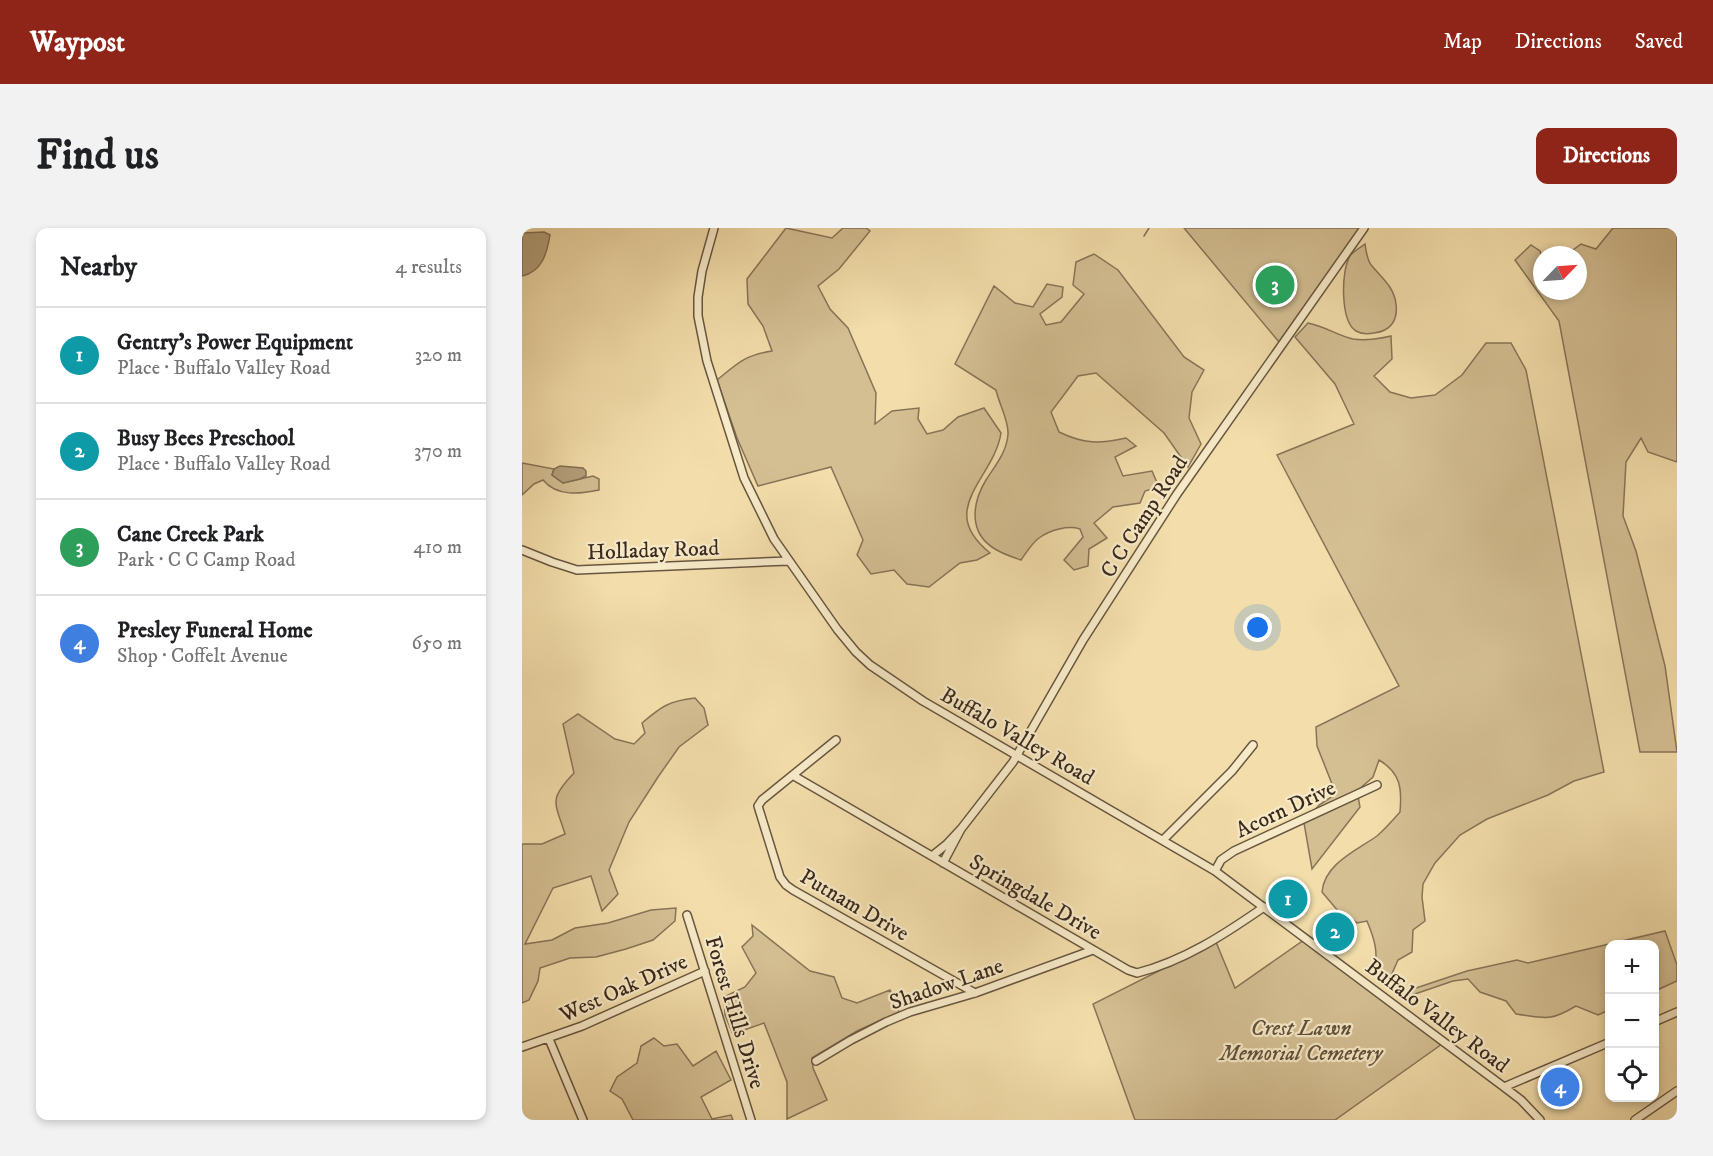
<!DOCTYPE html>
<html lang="en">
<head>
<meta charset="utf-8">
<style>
	body { margin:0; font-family:"IM FELL DW Pica",serif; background:#f2f2f2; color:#202124 }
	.controls { position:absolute; right:18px; bottom:18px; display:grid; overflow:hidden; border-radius:12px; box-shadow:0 3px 9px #0003 }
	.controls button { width:54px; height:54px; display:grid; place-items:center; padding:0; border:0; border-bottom:2px solid #e0e0e0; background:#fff; color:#202124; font:30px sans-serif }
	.compass { position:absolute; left:1011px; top:18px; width:54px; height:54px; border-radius:50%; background:#fff; box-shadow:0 3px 9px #0003; rotate:65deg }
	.you { position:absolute; left:736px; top:400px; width:21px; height:21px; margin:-15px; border:4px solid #fff; border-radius:50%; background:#1a73e8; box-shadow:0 0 0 9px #1a73e833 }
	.badge { display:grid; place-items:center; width:39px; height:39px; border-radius:50%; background:#8f2418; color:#fff; font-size:20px; font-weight:700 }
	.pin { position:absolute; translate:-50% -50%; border:3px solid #fff; box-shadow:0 2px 6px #0006 }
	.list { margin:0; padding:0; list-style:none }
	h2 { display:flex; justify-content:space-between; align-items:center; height:78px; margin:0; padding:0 24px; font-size:26px }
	h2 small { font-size:20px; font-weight:400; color:#757577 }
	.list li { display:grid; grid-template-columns:39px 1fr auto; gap:18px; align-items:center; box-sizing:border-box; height:96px; padding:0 24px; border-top:2px solid #e0e0e0 }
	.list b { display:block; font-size:22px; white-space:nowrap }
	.list p { margin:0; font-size:20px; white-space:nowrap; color:#757577 }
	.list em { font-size:20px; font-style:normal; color:#757577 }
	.icon { flex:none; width:33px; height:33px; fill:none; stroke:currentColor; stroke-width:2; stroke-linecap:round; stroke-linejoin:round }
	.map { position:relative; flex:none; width:1155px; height:892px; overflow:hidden; border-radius:12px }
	header { display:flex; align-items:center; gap:36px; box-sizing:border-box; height:84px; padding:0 30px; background:#8f2418; color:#fff }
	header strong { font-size:28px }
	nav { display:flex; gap:33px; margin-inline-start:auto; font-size:21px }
	.intro { display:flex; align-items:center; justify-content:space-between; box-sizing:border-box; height:144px; padding:0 36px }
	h1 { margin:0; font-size:42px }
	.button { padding:15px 27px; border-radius:12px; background:#8f2418; color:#fff; font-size:21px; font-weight:700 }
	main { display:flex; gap:36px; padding:0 36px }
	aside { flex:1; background:#fff; border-radius:12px; box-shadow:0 3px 9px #0003 }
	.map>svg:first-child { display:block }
</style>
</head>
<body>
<header>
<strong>Waypost</strong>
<nav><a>Map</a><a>Directions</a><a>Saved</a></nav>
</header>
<div class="intro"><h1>Find us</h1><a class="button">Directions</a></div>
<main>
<aside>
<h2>Nearby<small>4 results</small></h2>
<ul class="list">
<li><span class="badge" style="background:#0f9aa8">1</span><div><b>Gentry's Power Equipment</b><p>Place · Buffalo Valley Road</p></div><em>320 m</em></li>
<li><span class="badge" style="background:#0f9aa8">2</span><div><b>Busy Bees Preschool</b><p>Place · Buffalo Valley Road</p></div><em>370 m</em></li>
<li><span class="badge" style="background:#2e9e5b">3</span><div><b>Cane Creek Park</b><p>Park · C C Camp Road</p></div><em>410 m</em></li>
<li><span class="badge" style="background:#3f7fe0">4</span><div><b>Presley Funeral Home</b><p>Shop · Coffelt Avenue</p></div><em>650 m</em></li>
</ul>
</aside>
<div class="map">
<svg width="1155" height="892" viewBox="0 0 1155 892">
	<rect width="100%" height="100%" fill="#f3deab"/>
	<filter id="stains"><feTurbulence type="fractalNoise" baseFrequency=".00333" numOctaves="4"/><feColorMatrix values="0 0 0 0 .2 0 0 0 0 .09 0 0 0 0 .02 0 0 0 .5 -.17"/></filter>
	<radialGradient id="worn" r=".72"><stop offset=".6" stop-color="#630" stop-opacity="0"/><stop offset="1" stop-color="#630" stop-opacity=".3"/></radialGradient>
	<path fill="#d4bf93" stroke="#877458" stroke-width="1.5" d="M264,0L310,10L321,0H344L348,3L317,41L296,58L308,81L326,100L354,165L353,196L370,183L397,180L396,191L405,206L421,202L436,189L462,180L479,205C472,251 413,281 468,325L455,332L438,335L407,359L385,356L372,342L349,346L335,327L341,312L309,239L236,258L215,210L195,152C216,135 223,127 250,123L241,98L226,76L225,51Z
		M662,0H838L757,114Z
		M1091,0H1155V234L1126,224L1119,210L1104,234L1101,288L1114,323L1143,438L1155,524H1118L1037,93L993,32L1009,17L1018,23L1020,29V63H1056V27H1048L1047,25L1059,16L1074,21Z
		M843,16C844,22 845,33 850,38C860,50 872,59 874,76C876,92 869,103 852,105C847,106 839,106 834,103C818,93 819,42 828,28C831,23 838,20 843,16Z
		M572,26L596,42L662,129L682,142L670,164L667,190L679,216L666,239L642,205L574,145L556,148L529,184L537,204C562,216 577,216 604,210L614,218L593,229L601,248L630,243L637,259L623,263L618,275L591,279L572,295L585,310L567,321L566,338L552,342L542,332L561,309L558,301C546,297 528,302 517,310C510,315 504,325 499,332C490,329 481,326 473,321C446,305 450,275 464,252C473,238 485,224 486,206C487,193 477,176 474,162L433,136L472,58L493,75L511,79L525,56L541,59L540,69L518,86L524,97L539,94L562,66L551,57L554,34Z
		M786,95C802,98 817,108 831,111C844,113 856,111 869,108L870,131L852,148L868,164L889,170L913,167L940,147L964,115H989L1004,142L1082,544L1052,553L1026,567L965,591L938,607L913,635L901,656L900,669L903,693L891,702L890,724L876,732L868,750L852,743C857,724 852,710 845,693L835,695L816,683L800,664C802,636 835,622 855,608C863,601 871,592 878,584C880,561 879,545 857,532L851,549L835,563L838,579L790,641L782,595L797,577L814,566L795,518L794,499L877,458L755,227L832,196L813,156L773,109Z
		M0,235L32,241L30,247L41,255L71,248L77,251V262C58,266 35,269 21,252L12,256L0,267Z
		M173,470L182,480L186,497L157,519L136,549L107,594L87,642L96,666L80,683L69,648L31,660L3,716L30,712L53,700L86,695L129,682L154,680L153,693L131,712L104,721L74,729L48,730L18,740L16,753L7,772L0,775V616H20L43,606C33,574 26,572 52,545L41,496L56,486L93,511L112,516L123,505L120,495C140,478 147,473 173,470Z
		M230,697L288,743L312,749L320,770L335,775L368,762L377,784L335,803L290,830L291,840L305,872L265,891V854L242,795L211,806L203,787L202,769L223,759L234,745L220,719L231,708Z
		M1143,703L1155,737V753L1133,763L1132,716H1088L1087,782L1076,787L1054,778C1027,794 1024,790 994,786L984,773L958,764L946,751L931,753L890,767L888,762L945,743L995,732L1006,735Z
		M782,712L920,816L813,892H613L571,776L694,714L713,760Z
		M132,810L142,818L155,816L171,838L194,823L209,852L179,869L190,891L209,887L211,892H111L100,871L88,863L95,849L115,835L119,818Z"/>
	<path fill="#b4a07b" stroke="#837055" stroke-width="1.5" d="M22,4L28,7C25,25 20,44 0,48V5Z
		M38,238L61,240L64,243V248L58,251L41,255L30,247L32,241Z"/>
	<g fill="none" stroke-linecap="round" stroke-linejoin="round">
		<path stroke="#837055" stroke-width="1.5" d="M622,8L627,0"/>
		<defs>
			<path id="minor" d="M192,0L180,43L176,69V88L185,133L222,250L252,311L315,401L334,424L348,437L401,473L693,643L982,859L999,872L1018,892
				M0,322L30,334L55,342L266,333
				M314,512L240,572L236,578L258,649L264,657L271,662L453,765
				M272,548L606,742L615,745C662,733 703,706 742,679
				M439,601L491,534L561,412L655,266L842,0
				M641,612L710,543L731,517
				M410,628L425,616L439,601L421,635
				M693,643L699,632L712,623L855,557
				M165,687L229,892
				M1132,794L1155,784
				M27,811L61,892
				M0,819L60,798L183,743
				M294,833L329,812L364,794L388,784L453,765L571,722
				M982,859L1088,814
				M1113,892L1155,863"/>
		</defs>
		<use href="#minor" stroke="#685640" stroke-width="10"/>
		<use href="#minor" stroke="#f7eac8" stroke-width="7"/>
	</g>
	<g text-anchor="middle" stroke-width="4.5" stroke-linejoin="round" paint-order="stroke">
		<g font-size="22" fill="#3a291d" stroke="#f7eac8">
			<text transform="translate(621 288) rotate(-57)" y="8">C C Camp Road</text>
			<text transform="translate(131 321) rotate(-2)" y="8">Holladay Road</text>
			<text transform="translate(496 507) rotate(30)" y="8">Buffalo Valley Road</text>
			<text transform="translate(763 580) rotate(-25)" y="8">Acorn Drive</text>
			<text transform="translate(514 668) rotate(30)" y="8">Springdale Drive</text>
			<text transform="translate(333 676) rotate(30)" y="8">Putnam Drive</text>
			<text transform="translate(424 755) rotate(-19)" y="8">Shadow Lane</text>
			<text transform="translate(101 759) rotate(-24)" y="8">West Oak Drive</text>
			<text transform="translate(214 784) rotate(73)" y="8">Forest Hills Drive</text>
			<text transform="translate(916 787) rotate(37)" y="8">Buffalo Valley Road</text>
		</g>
		<g font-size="22" font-style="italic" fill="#604e3a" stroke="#f7eac8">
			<text x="779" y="807">Crest Lawn<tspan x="779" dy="25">Memorial Cemetery</tspan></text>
		</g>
	</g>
	<rect width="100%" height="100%" filter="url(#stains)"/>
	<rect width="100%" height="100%" fill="url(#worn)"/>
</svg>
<div class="controls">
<button>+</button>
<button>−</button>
<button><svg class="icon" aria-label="locate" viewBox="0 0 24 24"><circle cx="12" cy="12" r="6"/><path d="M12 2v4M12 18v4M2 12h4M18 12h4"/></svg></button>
</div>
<svg class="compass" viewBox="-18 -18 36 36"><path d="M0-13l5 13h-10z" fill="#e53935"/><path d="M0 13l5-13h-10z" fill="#757577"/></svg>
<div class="you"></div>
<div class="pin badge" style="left:766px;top:671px;background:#0f9aa8">1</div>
<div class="pin badge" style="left:813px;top:704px;background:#0f9aa8">2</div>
<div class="pin badge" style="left:753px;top:57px;background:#2e9e5b">3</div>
<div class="pin badge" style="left:1038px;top:859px;background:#3f7fe0">4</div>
</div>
</main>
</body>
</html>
